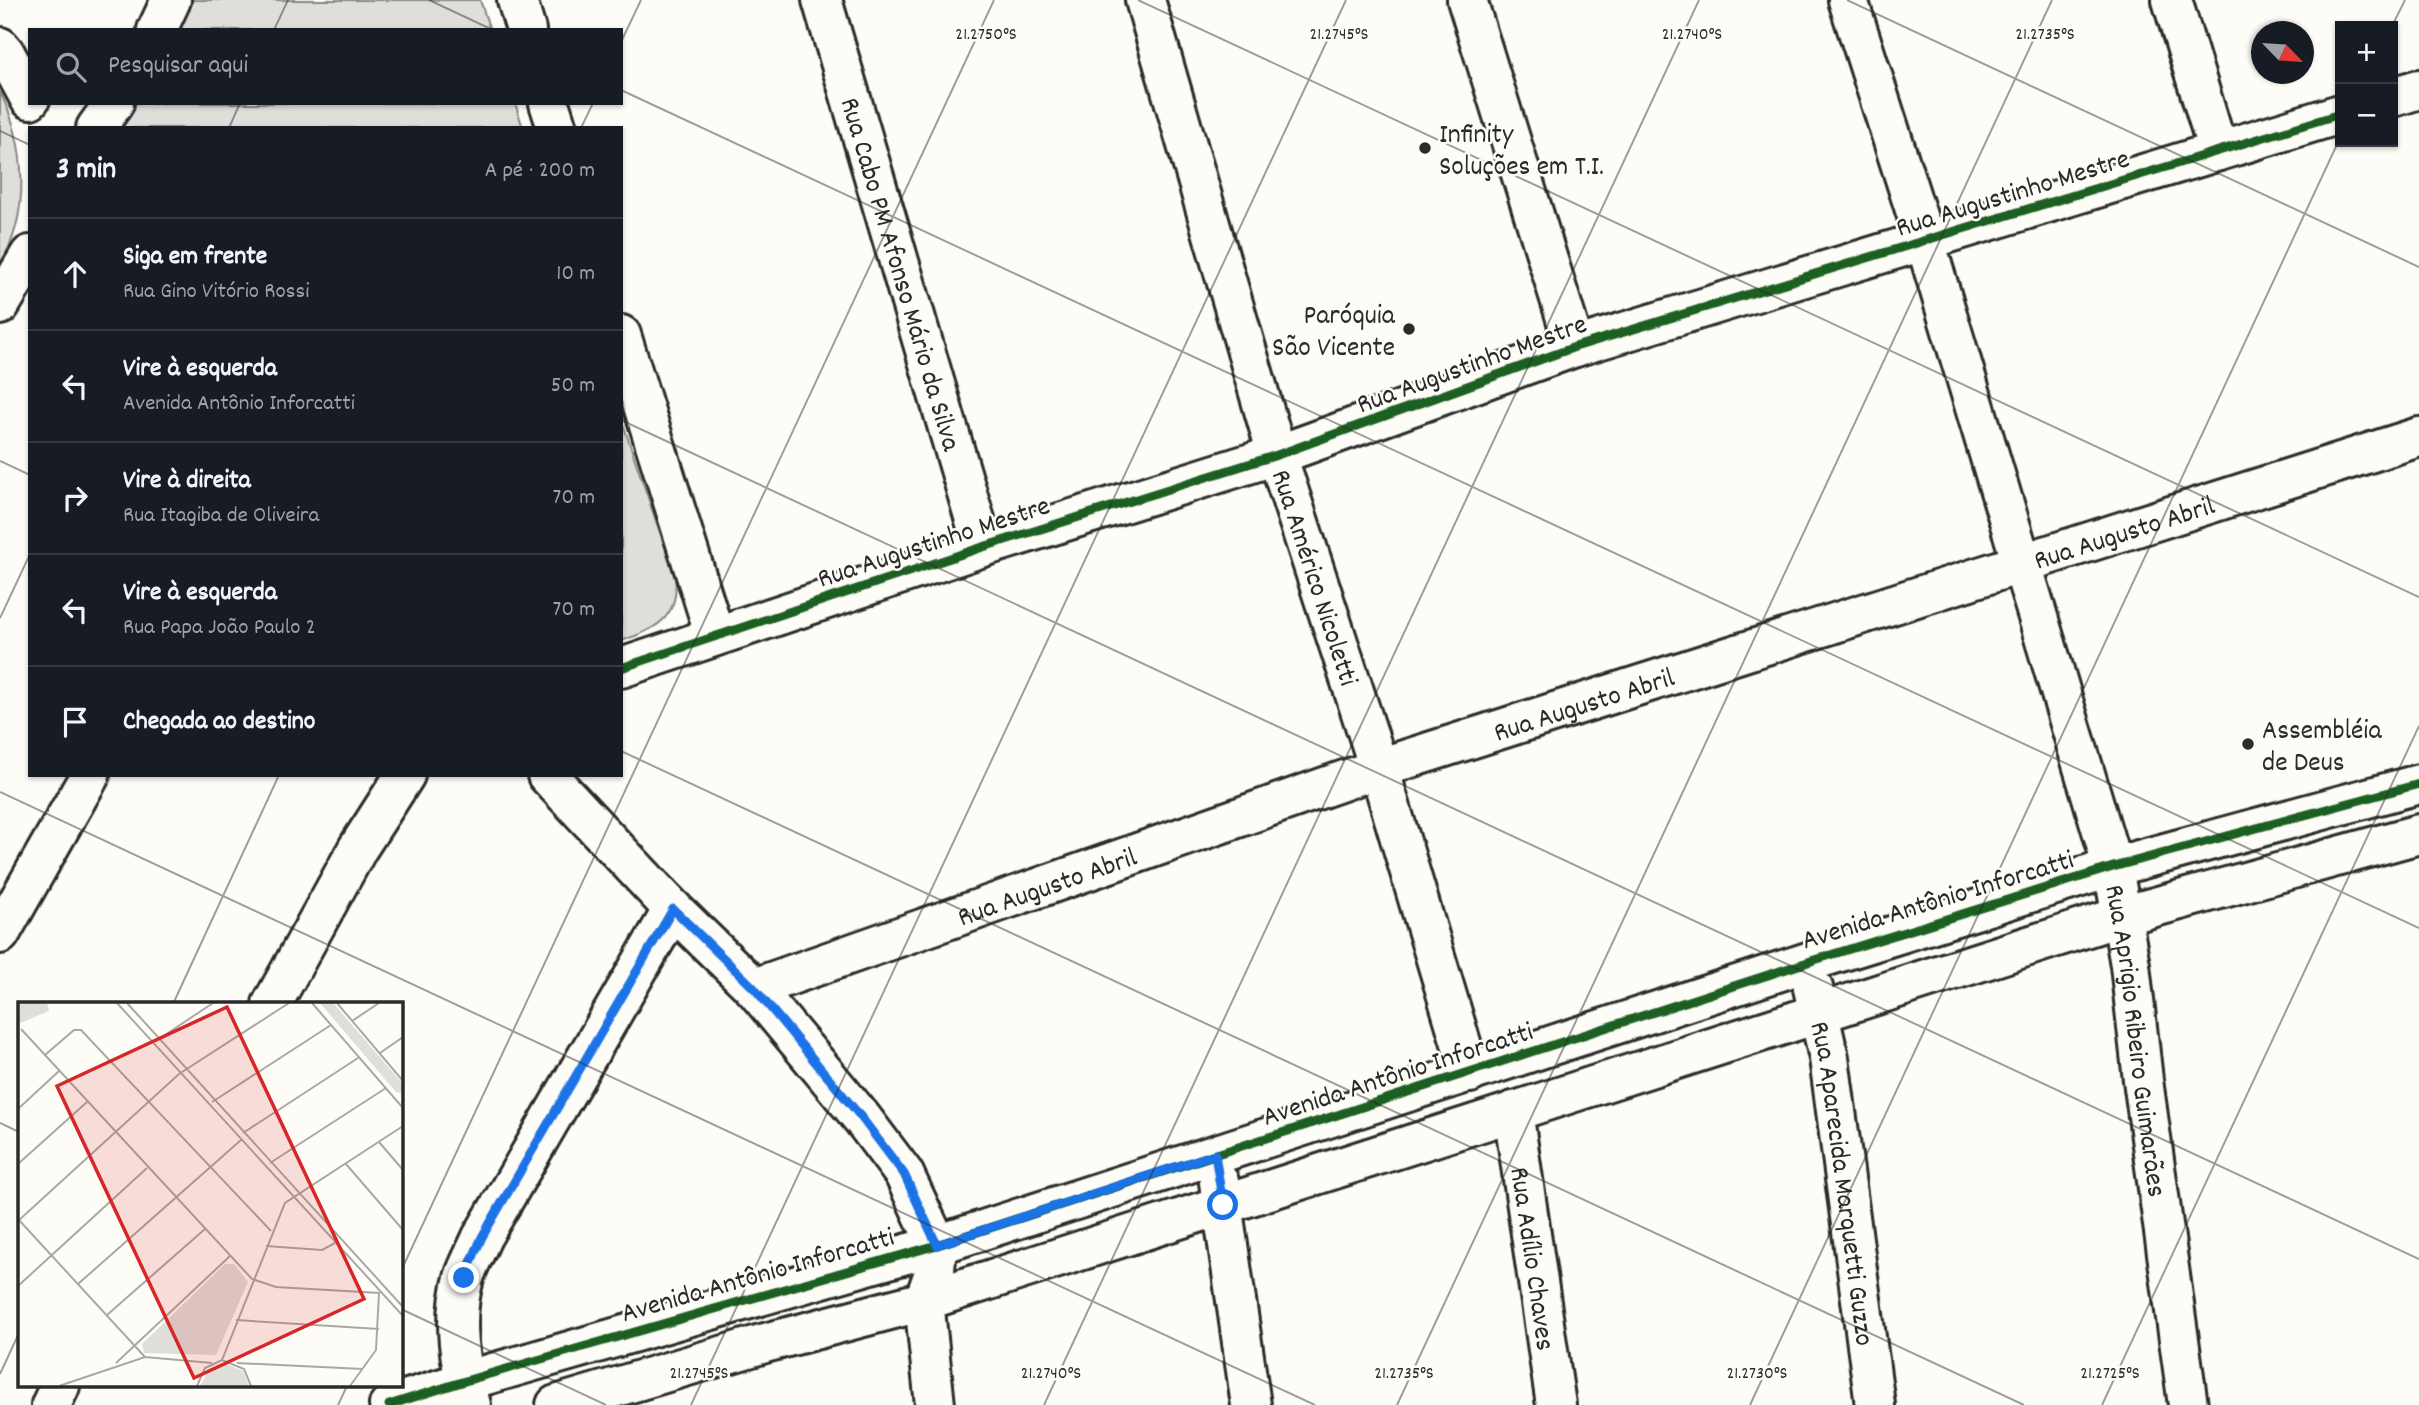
<!DOCTYPE html>
<html lang="pt">
<head>
<meta charset="utf-8">
<style>
	body { margin:0; font-family:Dekko,sans-serif; background:#242831; color:#f1f3f6 }
	.controls { position:absolute; right:21px; top:21px; display:grid; overflow:hidden; border-radius:0px; box-shadow:0 2px 5px #0004 }
	.controls button { width:63px; height:63px; display:grid; place-items:center; padding:0; border:0; border-bottom:2px solid #363941; background:#171b24; color:#f1f3f6; font:35px sans-serif }
	.compass { position:absolute; left:2251px; top:21px; width:63px; height:63px; border-radius:50%; background:#171b24; box-shadow:0 2px 5px #0004; rotate:115deg }
	.stop { position:absolute; width:21px; height:21px; margin:-16px; border:5px solid #1a73e8; border-radius:50%; background:#fff }
	.stop.end { background:#1a73e8; border-color:#fff; box-shadow:0 2px 7px #0008 }
	.list { margin:0; padding:0; list-style:none }
	h2 { display:flex; justify-content:space-between; align-items:center; height:91px; margin:0; padding:0 28px; font-size:30px }
	h2 small { font-size:23px; font-weight:400; color:#9ea1a6 }
	.list li { display:grid; grid-template-columns:46px 1fr auto; gap:21px; align-items:center; box-sizing:border-box; height:112px; padding:0 28px; border-top:2px solid #363941 }
	.list b { display:block; font-size:26px; white-space:nowrap }
	.list p { margin:0; font-size:23px; white-space:nowrap; color:#9ea1a6 }
	.list em { font-size:23px; font-style:normal; color:#9ea1a6 }
	.icon { flex:none; width:38px; height:38px; fill:none; stroke:currentColor; stroke-width:2; stroke-linecap:round; stroke-linejoin:round }
	.map { position:relative; flex:none; width:2419px; height:1405px; overflow:hidden }
	.search { position:absolute; background:#171b24; box-shadow:0 2px 5px #0004; left:28px; top:28px; width:595px; height:77px; display:flex; align-items:center; gap:18px; box-sizing:border-box; padding:0 24px; border-radius:0px; color:#9ea1a6; font-size:26px }
	.panel { position:absolute; background:#171b24; box-shadow:0 2px 5px #0004; left:28px; top:126px; width:595px; height:651px; border-radius:0px }
	.map>svg:first-child { display:block }
</style>
</head>
<body>
<div class="map">
<svg width="2419" height="1405" viewBox="0 0 2419 1405">
	<rect width="100%" height="100%" fill="#fdfcf7"/>
	<filter id="ink" filterUnits="userSpaceOnUse"><feTurbulence type="fractalNoise" baseFrequency=".0143" numOctaves="2"/><feDisplacementMap in="SourceGraphic" scale="14" xChannelSelector="R" yChannelSelector="G"/><feConvolveMatrix kernelMatrix="1 2 1 2 8 2 1 2 1" color-interpolation-filters="sRGB"/></filter>
	<g filter="url(#ink)">
		<path fill="#dfdeda" stroke="#858482" stroke-width="2" d="M188,0H480L490,30H173Z
			M0,92C26,143 31,214 0,264Z
			M129,103H515L523,128H113Z
			M621,418L675,577C680,618 655,630 621,641Z"/>
		<g fill="none" stroke-linecap="round" stroke-linejoin="round">
			<defs>
				<g id="minor">
					<path d="M517,0L526,30"/>
					<path id="s1" d="M822,0L983,547"/>
					<path id="s2" d="M1145,0L1277,455L1379,768L1470,1073"/>
					<path d="M1467,0L1575,347"/>
					<path id="s3" d="M1848,0L1925,241L2113,867L2130,965L2143,1080L2188,1405"/>
					<path d="M2172,0L2218,151"/>
					<path d="M157,30L171,0"/>
					<path d="M0,47L5,53L30,99"/>
					<path d="M2393,97L2419,89"/>
					<path d="M549,103L557,128"/>
					<path d="M96,128L114,103"/>
					<path d="M0,305L30,255"/>
					<path d="M621,335L715,636"/>
					<path d="M621,668L983,547L1277,455L1575,347L2340,114"/>
					<path d="M547,775L673,909L754,988L861,1117L904,1174L937,1245L935,1270L924,1301L935,1405"/>
					<path d="M0,934L90,775"/>
					<path id="s4" d="M754,988L1379,768L2419,437"/>
					<path id="s5" d="M1813,988L1829,1058L1875,1405"/>
					<path d="M272,1004L358,848L405,775"/>
					<path id="s6" d="M1513,1111L1556,1405"/>
					<path d="M1219,1182L1251,1405"/>
					<path d="M51,1405L60,1386"/>
					<path d="M389,1405L465,1381L937,1245L1808,962L2113,867L2419,784"/>
					<path d="M471,1405C460,1364 452,1321 464,1278C468,1265 476,1251 482,1237L673,909"/>
					<path d="M556,1405L765,1343L924,1301L2122,916L2419,834"/>
				</g>
			</defs>
			<use href="#minor" stroke="#2b2b2b" stroke-width="44"/>
			<use href="#minor" stroke="#fdfcf7" stroke-width="38"/>
			<defs>
				<path id="cycleway" d="M621,668L983,547L1277,455L1575,347L2340,114
					M389,1405L465,1381L937,1245L1808,962L2113,867L2419,784"/>
			</defs>
			<use href="#cycleway" stroke="#fdfcf7" stroke-width="13"/>
			<use href="#cycleway" stroke="#1b5e20" stroke-width="9"/>
		</g>
	</g>
	<g fill="none" stroke-linecap="round" stroke-linejoin="round" filter="url(#ink)">
		<path stroke="#1a73e8" stroke-width="9" d="M464,1278L482,1237L673,909L754,988L861,1117L904,1174L937,1245L1215,1154L1223,1205"/>
	</g>
	<path fill="none" stroke="#2b2b2b" stroke-width="2" stroke-opacity="0.45" d="M429,0L493,30M1138,0L2419,597M1847,0L2419,267M2392,26L2405,0M274,30L288,0M621,42L641,0M621,90L2419,928M229,128L240,103M581,128L593,103M0,131L30,145M621,420L2419,1259M0,461L30,475M0,618L30,554M621,751L2024,1405M0,792L1315,1405M173,1004L279,775M0,1123L19,1132M401,1271L994,0M401,1309L606,1405M0,1374L19,1333M338,1405L347,1386M691,1405L1346,0M1044,1405L1699,0M1397,1405L2052,0M1750,1405L2340,138M2102,1405L2419,726"/>
	<g fill="#2b2b2b" stroke="#fdfcf7" stroke-width="2.5">
		<circle cx="1425" cy="148" r="7"/>
		<circle cx="1409" cy="329" r="7"/>
		<circle cx="2248" cy="744" r="7"/>
	</g>
	<g text-anchor="middle" stroke-width="5" stroke-linejoin="round" paint-order="stroke">
		<g font-size="28" fill="#2b2b2b" stroke="#fdfcf7" text-anchor="start">
			<text x="1439" y="142">Infinity<tspan x="1439" dy="32">Soluções em T.I.</tspan></text>
			<text x="1395" y="323" text-anchor="end">Paróquia<tspan x="1395" dy="32">São Vicente</tspan></text>
			<text x="2262" y="738">Assembléia<tspan x="2262" dy="32">de Deus</tspan></text>
		</g>
		<g font-size="28" fill="#2b2b2b" stroke="#fdfcf7">
			<text transform="translate(2012 191) rotate(-17)" y="10">Rua Augustinho Mestre</text>
			<text dy="10" stroke="none"><textPath href="#s1" startOffset="285">Rua Cabo PM Afonso Mário da Silva</textPath></text>
			<text transform="translate(1471 362) rotate(-20)" y="10">Rua Augustinho Mestre</text>
			<text dy="10" stroke="none"><textPath href="#s4" startOffset="1444">Rua Augusto Abril</textPath></text>
			<text transform="translate(933 540) rotate(-18)" y="10">Rua Augustinho Mestre</text>
			<text dy="10" stroke="none"><textPath href="#s2" startOffset="602">Rua Américo Nicoletti</textPath></text>
			<text dy="10" stroke="none"><textPath href="#s4" startOffset="877">Rua Augusto Abril</textPath></text>
			<text dy="10" stroke="none"><textPath href="#s4" startOffset="310">Rua Augusto Abril</textPath></text>
			<text transform="translate(1937 898) rotate(-17)" y="10">Avenida Antônio Inforcatti</text>
			<text dy="10" stroke="none"><textPath href="#s3" startOffset="1082">Rua Aprigio Ribeiro Guimarães</textPath></text>
			<text transform="translate(1397 1072) rotate(-18)" y="10">Avenida Antônio Inforcatti</text>
			<text dy="10" stroke="none"><textPath href="#s5" startOffset="198">Rua Aparecida Marquetti Guzzo</textPath></text>
			<text dy="10" stroke="none"><textPath href="#s6" startOffset="149">Rua Adílio Chaves</textPath></text>
			<text transform="translate(757 1273) rotate(-16)" y="10">Avenida Antônio Inforcatti</text>
		</g>
	</g>
	<g transform="translate(18 1002)">
		<rect width="385" height="385" fill="#fdfcf7"/>
		<path d="M0,1H29L31,9L0,22ZM302,1H315L384,81L385,91L378,90ZM207,262H216L230,280L198,353L126,351L124,342ZM206,361L225,369L231,384H182L192,366Z" fill="#dfdeda"/>
		<path fill="none" stroke="#a9a8a5" stroke-width="2" d="M99,1L385,314M109,1L385,305M294,1L385,106M319,1L385,79M334,19L361,1M3,27L234,277L258,285L361,291L358,348L332,384M138,39L195,1M362,51L385,35M27,53L56,28H63L253,229M194,100L313,23M0,107L41,69M225,131L340,56M361,140L385,168M252,161L368,86M0,162L69,100M328,162L385,228M0,217L127,355M0,219L161,72L271,1M248,244L304,248L317,241M60,282L223,138M0,284L129,166M89,313L187,227M218,318L361,327M204,358L267,201L385,124M98,361L212,254M219,361L345,367M41,384L127,355L194,361M179,384L187,366L204,358L226,367L233,384"/>
		<path fill="#d62828" fill-opacity="0.15" stroke="#d62828" stroke-width="3.5" d="M209,5L346,297L176,376L39,84Z"/>
		<rect width="385" height="385" fill="none" stroke="#2b2b2b" stroke-width="3.5"/>
	</g>
	<g font-size="18" text-anchor="middle" fill="#2b2b2b" stroke="#fdfcf7" stroke-width="5" stroke-linejoin="round" paint-order="stroke">
		<text x="986" y="39">21.2750°S</text>
		<text x="1339" y="39">21.2745°S</text>
		<text x="1692" y="39">21.2740°S</text>
		<text x="2045" y="39">21.2735°S</text>
		<text x="1051" y="1378">21.2740°S</text>
		<text x="1404" y="1378">21.2735°S</text>
		<text x="1757" y="1378">21.2730°S</text>
		<text x="2110" y="1378">21.2725°S</text>
		<text x="699" y="1378">21.2745°S</text>
	</g>
</svg>
<div class="controls">
<button>+</button>
<button>−</button>
</div>
<svg class="compass" viewBox="-18 -18 36 36"><path d="M0-13l5 13h-10z" fill="#e53935"/><path d="M0 13l5-13h-10z" fill="#9ea1a6"/></svg>
<div class="stop" style="left:1223px;top:1205px"></div>
<div class="stop end" style="left:464px;top:1278px"></div>
<div class="search"><svg class="icon" aria-label="search" viewBox="0 0 24 24"><circle cx="10" cy="10" r="6"/><path d="M15 15l6 6"/></svg>Pesquisar aqui</div>
<section class="panel">
<h2>3 min<small>A pé · 200 m</small></h2>
<ul class="list">
<li><svg class="icon" aria-label="ahead" viewBox="0 0 24 24"><path d="M12 20V5M6 11l6-6 6 6"/></svg><div><b>Siga em frente</b><p>Rua Gino Vitório Rossi</p></div><em>10 m</em></li>
<li><svg class="icon" aria-label="left" viewBox="0 0 24 24"><path d="M17 20v-9H6M10 6l-5 5 5 5"/></svg><div><b>Vire à esquerda</b><p>Avenida Antônio Inforcatti</p></div><em>50 m</em></li>
<li><svg class="icon" aria-label="right" viewBox="0 0 24 24"><path d="M7 20v-9h11M14 6l5 5-5 5"/></svg><div><b>Vire à direita</b><p>Rua Itagiba de Oliveira</p></div><em>70 m</em></li>
<li><svg class="icon" aria-label="left" viewBox="0 0 24 24"><path d="M17 20v-9H6M10 6l-5 5 5 5"/></svg><div><b>Vire à esquerda</b><p>Rua Papa João Paulo 2</p></div><em>70 m</em></li>
<li><svg class="icon" aria-label="arrive" viewBox="0 0 24 24"><path d="M6 21V4h12l-3 4 3 4H6"/></svg><div><b>Chegada ao destino</b></div></li>
</ul>
</section>
</div>
</body>
</html>
